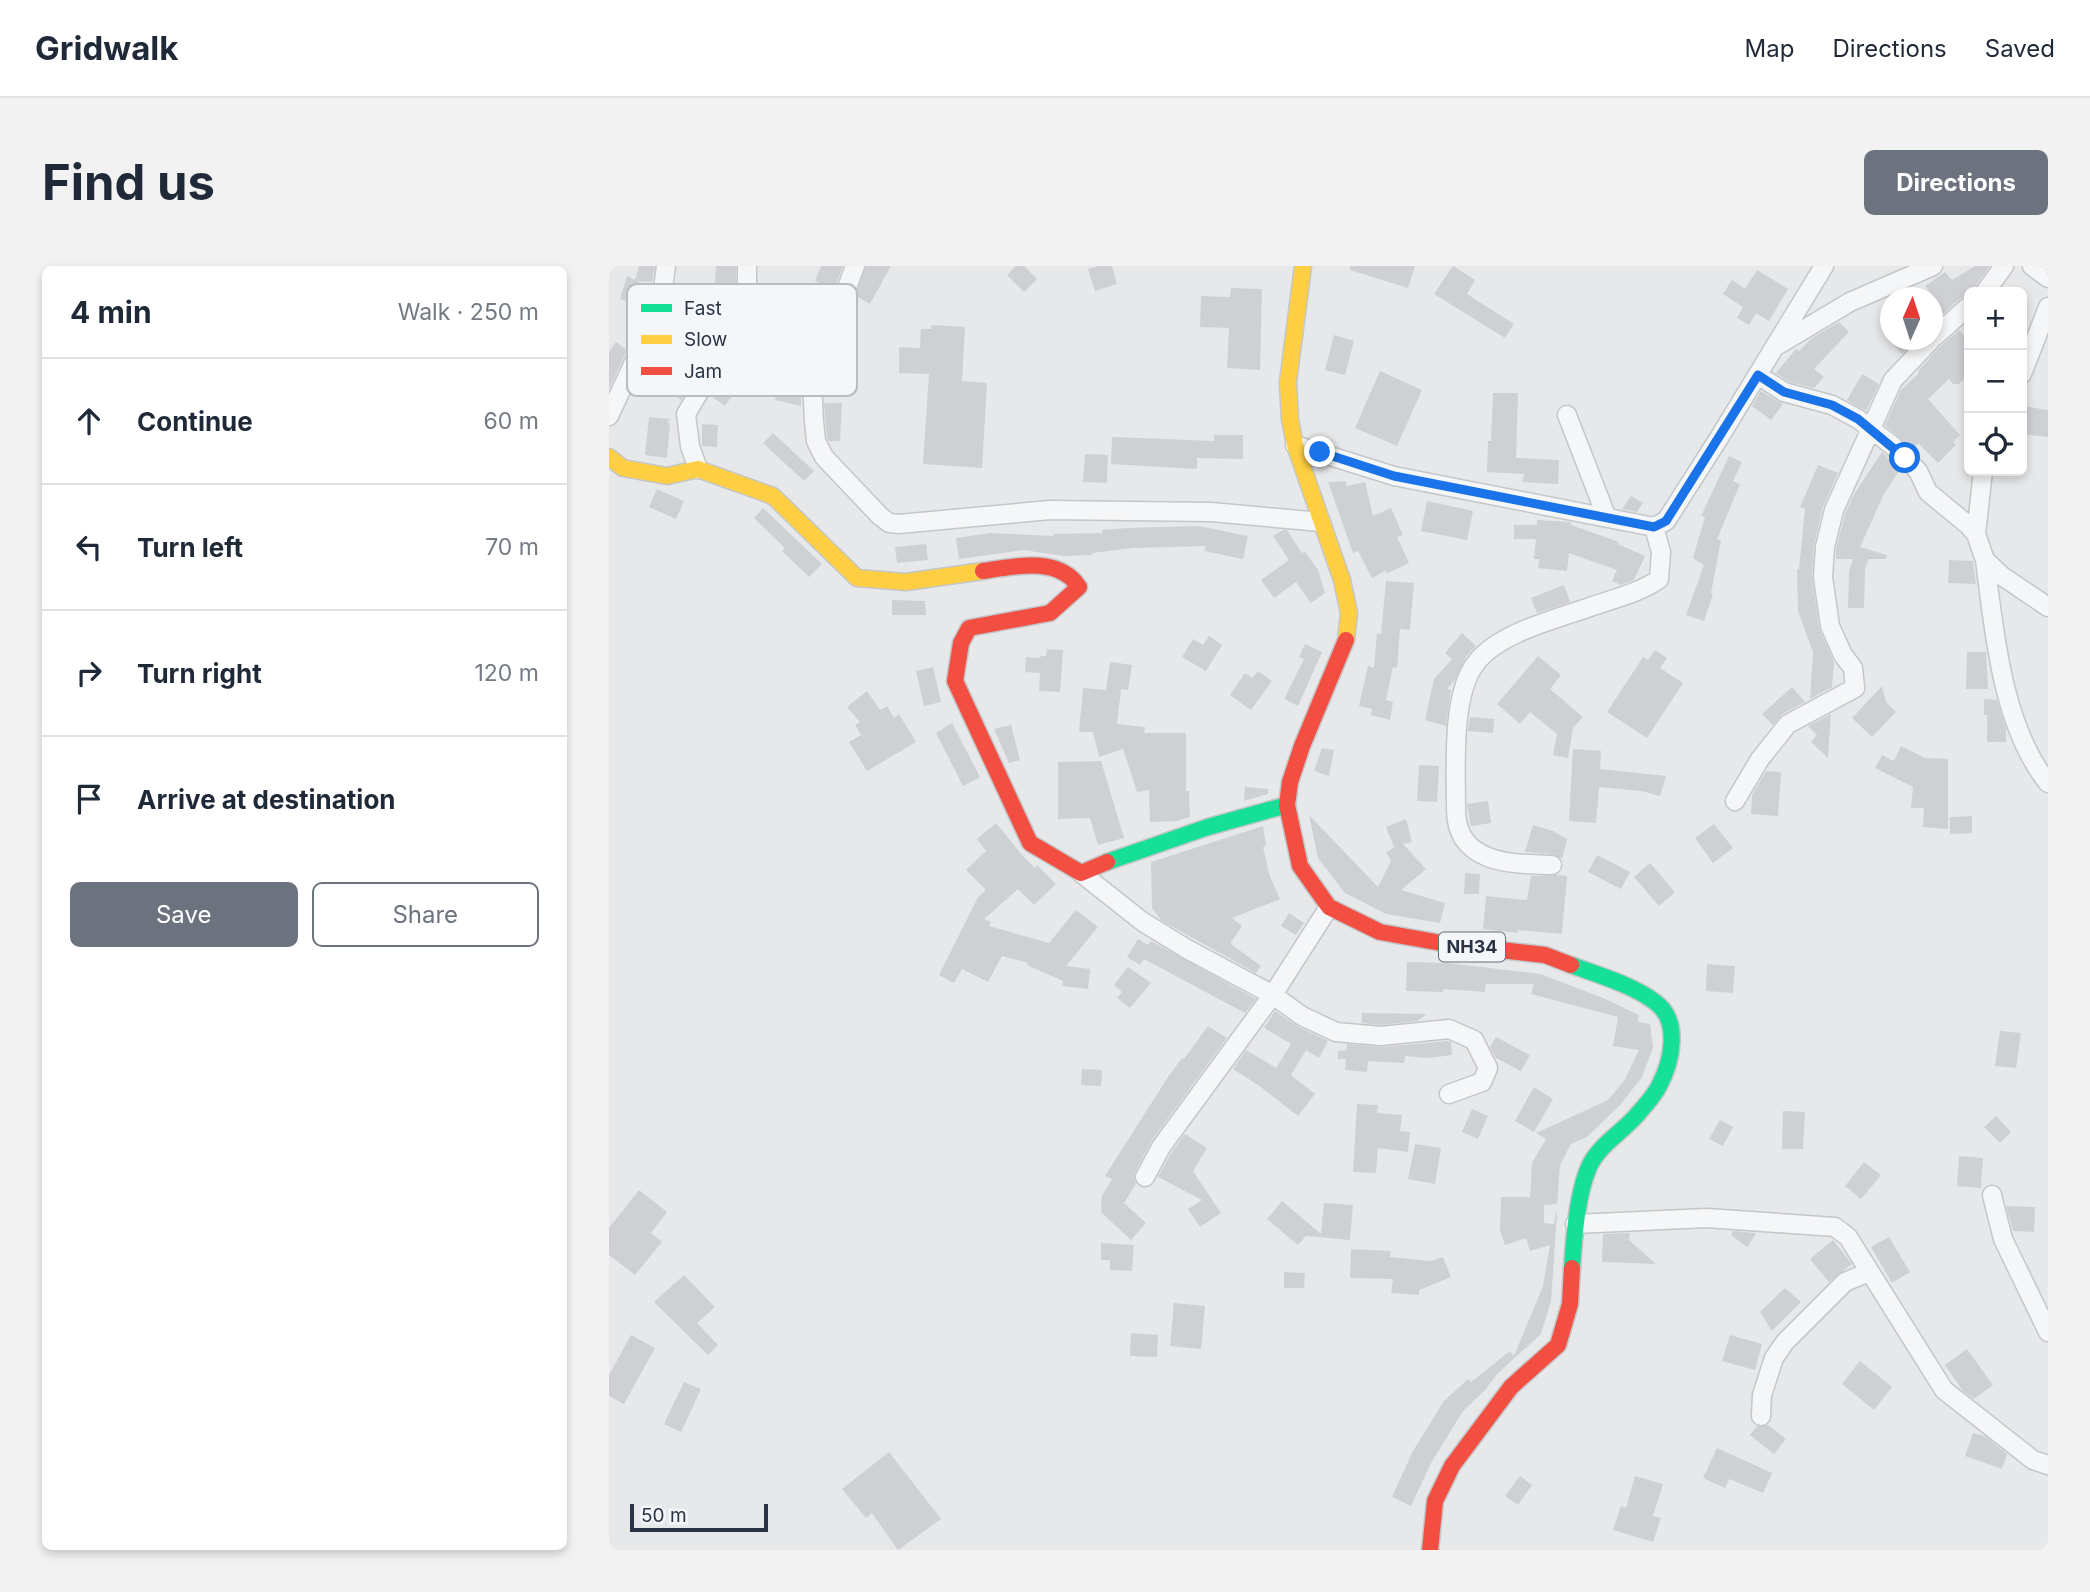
<!DOCTYPE html>
<html lang="en">
<head>
<meta charset="utf-8">
<style>
	body { margin:0; font-family:Inter,sans-serif; background:#f2f2f3; color:#1f2937 }
	.controls { position:absolute; right:21px; top:21px; display:grid; overflow:hidden; border-radius:10px; box-shadow:0 4px 10px #0003 }
	.controls button { width:63px; height:63px; display:grid; place-items:center; padding:0; border:0; border-bottom:2px solid #e0e1e3; background:#fff; color:#1f2937; font:35px sans-serif }
	.compass { position:absolute; left:1271px; top:21px; width:63px; height:63px; border-radius:50%; background:#fff; box-shadow:0 4px 10px #0003; rotate:3deg }
	.scale { position:absolute; left:21px; bottom:18px; width:138px; box-sizing:border-box; padding-left:7px; border:4px solid #2b3445; border-top:0; font-size:19px; line-height:24px; white-space:nowrap; color:#2b3445; -webkit-text-stroke:5px #f4f6f9; paint-order:stroke }
	.stop { position:absolute; width:21px; height:21px; margin:-16px; border:5px solid #1a73e8; border-radius:50%; background:#fff }
	.stop.end { background:#1a73e8; border-color:#fff; box-shadow:0 2px 7px #0008 }
	.list { margin:0; padding:0; list-style:none }
	h2 { display:flex; justify-content:space-between; align-items:center; height:91px; margin:0; padding:0 28px; font-size:30px }
	h2 small { font-size:23px; font-weight:400; color:#747a83 }
	.list li { display:grid; grid-template-columns:46px 1fr auto; gap:21px; align-items:center; box-sizing:border-box; height:126px; padding:0 28px; border-top:2px solid #e0e1e3 }
	.list b { display:block; font-size:26px; white-space:nowrap }
	.list em { font-size:23px; font-style:normal; color:#747a83 }
	.actions { display:flex; gap:14px; padding:21px 28px }
	.actions a { flex:1; padding:16px 0; border:2px solid #6c737f; border-radius:10px; text-align:center; font-size:24px; color:#6c737f }
	.actions .main { background:#6c737f; color:#fff }
	.icon { flex:none; width:38px; height:38px; fill:none; stroke:currentColor; stroke-width:2; stroke-linecap:round; stroke-linejoin:round }
	.map { position:relative; flex:none; width:1439px; height:1284px; overflow:hidden; border-radius:10px }
	header { display:flex; align-items:center; gap:42px; box-sizing:border-box; height:98px; padding:0 35px; background:#fff; border-bottom:2px solid #e0e1e3 }
	header strong { font-size:33px }
	nav { display:flex; gap:38px; margin-inline-start:auto; font-size:24px }
	.intro { display:flex; align-items:center; justify-content:space-between; box-sizing:border-box; height:168px; padding:0 42px }
	h1 { margin:0; font-size:49px }
	.button { padding:18px 32px; border-radius:10px; background:#6c737f; color:#fff; font-size:24px; font-weight:700 }
	main { display:flex; gap:42px; padding:0 42px }
	aside { flex:1; background:#fff; border-radius:10px; box-shadow:0 4px 10px #0003 }
	.map>svg:first-child { display:block }
</style>
</head>
<body>
<header>
<strong>Gridwalk</strong>
<nav><a>Map</a><a>Directions</a><a>Saved</a></nav>
</header>
<div class="intro"><h1>Find us</h1><a class="button">Directions</a></div>
<main>
<aside>
<h2>4 min<small>Walk · 250 m</small></h2>
<ul class="list">
<li><svg class="icon" aria-label="ahead" viewBox="0 0 24 24"><path d="M12 20V5M6 11l6-6 6 6"/></svg><div><b>Continue</b></div><em>60 m</em></li>
<li><svg class="icon" aria-label="left" viewBox="0 0 24 24"><path d="M17 20v-9H6M10 6l-5 5 5 5"/></svg><div><b>Turn left</b></div><em>70 m</em></li>
<li><svg class="icon" aria-label="right" viewBox="0 0 24 24"><path d="M7 20v-9h11M14 6l5 5-5 5"/></svg><div><b>Turn right</b></div><em>120 m</em></li>
<li><svg class="icon" aria-label="arrive" viewBox="0 0 24 24"><path d="M6 21V4h12l-3 4 3 4H6"/></svg><div><b>Arrive at destination</b></div></li>
</ul>
<div class="actions"><a class="main">Save</a><a>Share</a></div>
</aside>
<div class="map">
<svg width="1439" height="1284" viewBox="0 0 1439 1284">
	<rect width="100%" height="100%" fill="#e6e8ea"/>
	<path fill="#ced0d3" d="M30,0H46L43,16L28,15L43,23L38,42L11,33L18,10L26,14Z
		M107,0H127V22L106,20Z
		M212,0H234L225,23L206,15Z
		M257,0H282L261,38L247,30Z
		M407,0H415L428,13L415,26L398,9Z
		M489,0H503L508,18L486,25L479,3Z
		M741,0H806L799,22L741,4Z
		M844,0L866,14L858,28L905,58L896,72L825,28Z
		M1366,0H1381L1367,19L1365,26H1360V29L1352,32L1324,57V30L1316,20L1336,6L1343,14Z
		M1148,4L1179,23L1160,55L1147,47L1140,59L1128,52L1134,41L1114,28L1123,14L1136,23Z
		M622,22L653,23L651,104L618,102L620,62L591,61L592,30L621,31Z
		M1230,56L1240,66L1205,103L1215,111L1205,122L1180,116L1167,107L1187,83L1190,85L1203,72Z
		M198,59L209,67L192,113V140L166,134L178,87Z
		M322,59L356,61L353,115L378,117L373,202L314,198L320,108L290,107V81L311,82L312,63H322Z
		M1350,64L1360,74V108L1350,118H1344L1340,113L1319,133L1351,169L1344,176L1347,179L1329,197L1309,177L1304,184L1276,159L1292,124L1310,107L1309,105L1331,81Z
		M725,69L745,75L736,109L716,104Z
		M1280,74H1307L1293,88Z
		M7,76L18,84L0,123V86Z
		M79,99L89,106L72,134L60,125Z
		M771,105L813,124L788,180L746,162Z
		M1253,108L1270,118L1257,145L1238,134Z
		M113,116L126,126L116,140L102,130Z
		M1152,125L1174,138L1162,154L1143,140Z
		M884,127H909L907,192L950,194L949,218L914,216L915,208L878,206L879,175H882Z
		M215,137H233L231,175H220L218,172Z
		M1413,140L1439,144V171L1413,168Z
		M40,151L61,153L58,157H61L58,192L36,189Z
		M93,158L109,159L108,181L93,180Z
		M164,167L205,205L195,215L154,177Z
		M605,169H634V193L588,192V203L502,198L503,171L605,175Z
		M1273,186L1291,203L1274,230L1251,281L1278,289L1277,293H1260L1256,303L1255,342H1239L1240,305L1244,293H1227V283L1236,248L1244,230Z
		M476,188L499,189L498,217L474,216Z
		M1120,190L1133,196L1124,215L1131,218L1108,273L1112,274L1102,327L1104,328L1095,355L1077,349L1095,299L1084,292L1096,251L1092,250Z
		M1209,199L1229,207L1214,241L1205,279L1203,310L1210,362L1225,396L1223,421L1201,433L1204,386L1189,345L1188,303H1190L1196,243L1191,241Z
		M737,215V220L756,216L764,250L782,242L794,269L788,271L800,297L777,308L778,304L763,312L749,285L744,287L719,216Z
		M48,223L75,235L67,253L40,241Z
		M1022,230L1034,237L1028,246L1013,243Z
		M818,235L864,245L858,274L812,265Z
		M154,242L213,298L200,311L173,285L176,282L145,252Z
		M928,254L962,256V259L1010,276L1009,278L1036,290L1025,314L1012,319L1003,315L1008,304L960,287L958,305L929,302L930,293H925L927,273H905V259H928Z
		M589,260L639,270L634,293L595,285L597,280L524,282L483,287V289L455,290L414,284L350,293L347,272L382,267L444,270V268L494,267L493,264L519,262Z
		M674,264H678L693,287L696,286L709,304L716,327L702,337L687,316L665,332L652,314L680,294L664,270Z
		M317,278L319,294L288,297L286,281Z
		M1340,294L1364,295L1367,318L1339,317Z
		M777,315L805,317L801,364L791,363L788,402L784,401L777,434L784,436L781,454L762,449L763,443L750,440L759,400L765,402L768,367L772,368Z
		M955,319L961,336L928,347L922,332Z
		M283,334L316,335L317,349H283Z
		M853,367L867,380L857,391L846,414L838,423L842,424L837,460L816,454L825,413L843,393L836,387Z
		M600,370L613,379L597,405L573,391L584,373L594,379Z
		M696,378L713,386L689,440L675,433L695,393L690,391Z
		M438,383L454,384L451,426L430,425L431,407L416,406L417,391L431,392L432,390H437Z
		M1046,384L1058,392L1051,402L1074,417L1038,472L998,446L1034,391L1039,394Z
		M1358,386H1377L1379,423H1357Z
		M929,390L952,409L941,423L974,451L964,462L959,492L944,489L948,468L921,446L911,458L888,438Z
		M501,396L523,399L519,424L512,423L508,458L536,461L535,467H577V525H580L581,551L568,555L541,556L540,524L528,526L514,483L490,491L484,466H470L474,422L497,424Z
		M324,401L332,436L315,440L307,405Z
		M649,405L663,415L642,444L621,429L636,407L643,412Z
		M1273,420L1277,436L1287,446L1263,471L1243,452Z
		M1183,421L1196,436L1173,448L1164,459L1153,448Z
		M258,425L271,444L278,440L285,452L290,448L307,476L258,505L240,476L252,469L246,459L251,456L238,441Z
		M1375,433L1388,434L1397,463V476H1378V449H1375Z
		M1222,448L1220,475L1219,492L1202,476L1208,469L1199,460Z
		M861,451L885,453L884,467L859,465Z
		M343,457L371,511L354,520L327,467Z
		M402,459L411,494L400,497L385,463Z
		M1292,480L1316,492L1339,493V563L1314,561L1315,542H1302L1304,521L1266,502L1273,489L1285,495Z
		M713,482L725,484L720,510L705,505Z
		M964,483L992,485L991,503L1057,510L1051,530L1033,525L990,521L987,557L960,555Z
		M492,495L515,572L489,579L481,552L449,553V496Z
		M810,499L830,500L828,536L808,535Z
		M1157,505L1172,506L1169,550L1142,548L1143,529Z
		M636,521L659,523V528L635,535Z
		M879,535L882,557L862,560L858,538Z
		M700,549L769,621L782,595L777,586L790,579L785,581L777,561L797,553L803,576L794,578L817,603L792,624L836,637L831,657L777,648L736,627L709,592Z
		M1363,550V567L1341,568V551Z
		M387,557L413,589L426,602L428,599L447,618L425,639L409,623L375,653L382,656L380,660L440,677L467,644L489,661L457,700L481,703L479,723L453,720L454,715L418,699L419,697L393,690L379,716L353,703L345,717L330,709L369,631L377,624L357,604L377,585L368,573Z
		M1105,558L1124,582L1104,597L1086,572Z
		M924,559L944,565L958,573L953,593L944,588L916,586Z
		M654,560L657,580L654,581L660,608L671,633L623,652L633,660L622,676V678L652,700L647,707L553,655L543,642L542,596Z
		M988,589L1021,606L1012,623L979,606Z
		M1041,597L1066,626L1050,640L1025,611Z
		M856,607L871,608L870,628H855Z
		M949,609L958,610L953,668L909,664V667L874,663L877,630L918,634L922,610Z
		M680,647L695,657L687,669L672,660Z
		M529,673L539,679L542,675L647,733L636,747L535,693L531,699L518,691Z
		M798,696L838,697L931,708L994,732L1030,749L1029,756L1041,758L1044,781L1033,811L1011,839L978,871L962,878L951,899L948,938L935,939V957L945,958L947,945L948,949L942,1035L932,1068L889,1107L876,1124L854,1145L822,1197L802,1240L783,1231L804,1185L835,1135L859,1113L862,1116L901,1085L905,1090L934,1020L941,979L921,985L917,972L896,979L891,965L892,931H921L923,897L937,873L927,867L999,834L1015,815L1030,784L1004,780L1009,751L922,728L925,718H877L876,726L834,723V726L797,725Z
		M1098,698L1126,700L1124,727L1097,725Z
		M519,701L542,717L521,742L508,732L513,726L505,719Z
		M666,745L688,760L719,775L710,792L697,784L682,809L706,828L689,850L649,819L624,803L637,784L667,802L682,778L655,762Z
		M753,747L818,748L808,755L772,759L753,757Z
		M599,760L618,772L543,874L526,906L525,912L527,918L515,937L537,957L522,974L492,946L493,930L503,913L496,910L559,811L573,792L575,793Z
		M1391,765L1412,767L1407,802L1386,800Z
		M887,771L921,789L912,805L887,792L881,781Z
		M838,775L842,776L843,789L820,792L796,790L795,797L759,795L758,806L736,804L737,793H729V785L738,784V778L773,781Z
		M473,803L493,804L492,820L472,819Z
		M925,821L944,833L925,866L906,855Z
		M748,838L769,839L768,847L793,849L791,865L801,866L799,886L769,882L767,907L744,906Z
		M863,843L879,850L869,873L853,866Z
		M1174,845L1196,846L1194,883H1173Z
		M1387,850L1402,866L1391,877L1375,861Z
		M1111,854L1124,861L1114,880L1100,873Z
		M576,868L598,882L584,905L612,947L591,961L579,943L593,934L549,911L562,887Z
		M806,878L832,882L826,918L799,913Z
		M1350,890L1374,892L1372,922L1348,920Z
		M1255,896L1272,909L1252,933L1236,920Z
		M30,924L58,946L42,967L53,976L26,1009L0,989V962Z
		M673,935L712,968L715,937L744,939L741,974L697,970L689,979L658,953Z
		M1397,940L1426,941L1425,966L1404,965Z
		M1124,965L1146,967L1147,968L1138,981L1122,969Z
		M1021,967L1020,974L1047,998L993,996L994,968Z
		M1280,971L1301,1006L1283,1017L1262,981Z
		M1224,974L1243,998L1220,1016L1201,993Z
		M492,977L525,979L523,1005L501,1004V994H492Z
		M742,983L782,985L781,991L822,995L834,991L842,1011L810,1024V1029L782,1027L784,1013L741,1012Z
		M675,1006L696,1007L695,1022H675Z
		M75,1009L106,1041L88,1057L109,1079L99,1089L45,1036Z
		M1176,1022L1192,1036L1163,1065L1151,1046Z
		M565,1037L596,1040L592,1083L561,1080Z
		M522,1067L549,1069L548,1091L521,1090Z
		M22,1069L46,1082L15,1138L0,1130V1109Z
		M1121,1069L1153,1078L1146,1104L1113,1095Z
		M1358,1083L1384,1119L1365,1133L1354,1125L1336,1099Z
		M1251,1095L1283,1121L1265,1144L1233,1118Z
		M75,1116L92,1123L72,1166L55,1158Z
		M1159,1159L1177,1173L1165,1188L1141,1169L1148,1160Z
		M1364,1167L1377,1171L1398,1188L1393,1203L1356,1190Z
		M1108,1182L1163,1207L1154,1227L1120,1213L1116,1222L1094,1212Z
		M280,1186L332,1253L289,1284L263,1247L257,1252L233,1223Z
		M911,1210L923,1219L909,1239L896,1230Z
		M1026,1210L1054,1218L1044,1250L1052,1252L1044,1276L1004,1264L1012,1240L1017,1242Z"/>
	<g fill="none" stroke-linecap="round" stroke-linejoin="round">
		<defs>
			<path id="street" d="M246,0L203,116L205,155L207,175L215,191L271,250L280,257L290,258L441,244L602,246L712,256
				M1423,0L1439,12
				M1376,26L1395,0
				M1324,72L1360,40
				M1169,79L1241,36L1324,0
				M1413,108L1439,41
				M1149,109L1175,126L1223,139L1249,153L1284,180L1309,205L1319,226L1359,259L1367,268L1376,294L1393,310L1439,341
				M958,149L998,252
				M0,150L52,38L57,0
				M686,179L785,210L1045,261L1057,255L1110,172L1215,0
				M89,203L81,180L77,148L114,86L138,25V0
				M1367,268L1374,205
				M1376,294C1385,365 1393,460 1439,517
				M1126,535L1151,493L1179,458L1246,422L1244,402L1234,389L1221,360L1214,311L1216,281L1225,244L1284,114L1322,74
				M943,599C902,598 847,598 847,543C847,504 842,428 867,397C889,367 947,353 981,341C1003,333 1031,327 1050,313L1052,286L1045,261
				M472,607L534,656L578,683L664,729L693,750L727,766L772,770L840,763L865,774L879,802L873,816L840,828
				M536,911L552,881L665,727L720,641
				M1383,929L1394,973L1439,1066
				M966,958L1098,952L1226,961L1239,971L1335,1124L1424,1194L1439,1199
				M1152,1150L1153,1129L1165,1092L1176,1076L1236,1016L1260,1006"/>
			<path id="fast" d="M498,596L599,561L678,539
				M962,699C989,709 1024,719 1046,736C1072,754 1063,796 1050,820C1045,830 1035,841 1027,850C1012,867 989,880 980,901C968,928 965,972 963,1002"/>
			<path id="slow" d="M694,0L679,116L681,154L686,179L733,314L740,347L737,374
				M0,191L14,202L58,210L89,203L164,230L248,312L297,316L374,305"/>
			<path id="jam" d="M374,305C406,300 450,290 470,321L441,347L360,362L352,377L346,415L421,577L472,607L498,596
				M737,374L693,480L681,516L678,539L691,600L720,641L771,666L838,678L936,689L962,699
				M821,1284L826,1235L843,1200L902,1121L949,1079L961,1038L963,1002"/>
		</defs>
		<use href="#street" stroke="#c4c6c8" stroke-width="21"/>
		<use href="#fast" stroke="#c4c6c8" stroke-width="19"/>
		<use href="#slow" stroke="#c4c6c8" stroke-width="19"/>
		<use href="#jam" stroke="#c4c6c8" stroke-width="19"/>
		<use href="#street" stroke="#f5f6f7" stroke-width="18"/>
		<use href="#fast" stroke="#16e098" stroke-width="16"/>
		<use href="#slow" stroke="#ffcf43" stroke-width="16"/>
		<use href="#jam" stroke="#f24e42" stroke-width="16"/>
	</g>
	<g fill="none" stroke-linecap="round" stroke-linejoin="round">
		<path stroke="#1a73e8" stroke-width="9" d="M711,186L785,210L1045,261L1057,255L1149,109L1175,126L1223,139L1249,153L1296,192"/>
	</g>
	<g text-anchor="middle" stroke-width="5" stroke-linejoin="round" paint-order="stroke">
		<rect fill="#f4f6f9" stroke="#676e7b" stroke-width="2" x="830" y="666.5" width="66" height="29" rx="5"/>
		<g font-size="18" font-weight="bold" fill="#2b3445">
			<text x="863" y="687">NH34</text>
		</g>
	</g>
	<rect x="18" y="18" width="230" height="112" rx="10" fill="#f4f6f9" stroke="#b8bcc3" stroke-width="2"/>
	<rect x="32" y="38" width="31" height="8" fill="#16e098"/>
	<rect x="32" y="69" width="31" height="9" fill="#ffcf43"/>
	<rect x="32" y="101" width="31" height="8" fill="#f24e42"/>
	<g font-size="19" fill="#2b3445">
		<text x="75" y="49">Fast</text>
		<text x="75" y="80">Slow</text>
		<text x="75" y="112">Jam</text>
	</g>
</svg>
<div class="controls">
<button>+</button>
<button>−</button>
<button><svg class="icon" aria-label="locate" viewBox="0 0 24 24"><circle cx="12" cy="12" r="6"/><path d="M12 2v4M12 18v4M2 12h4M18 12h4"/></svg></button>
</div>
<svg class="compass" viewBox="-18 -18 36 36"><path d="M0-13l5 13h-10z" fill="#e53935"/><path d="M0 13l5-13h-10z" fill="#747a83"/></svg>
<div class="scale">50 m</div>
<div class="stop" style="left:1296px;top:192px"></div>
<div class="stop end" style="left:711px;top:186px"></div>
</div>
</main>
</body>
</html>
